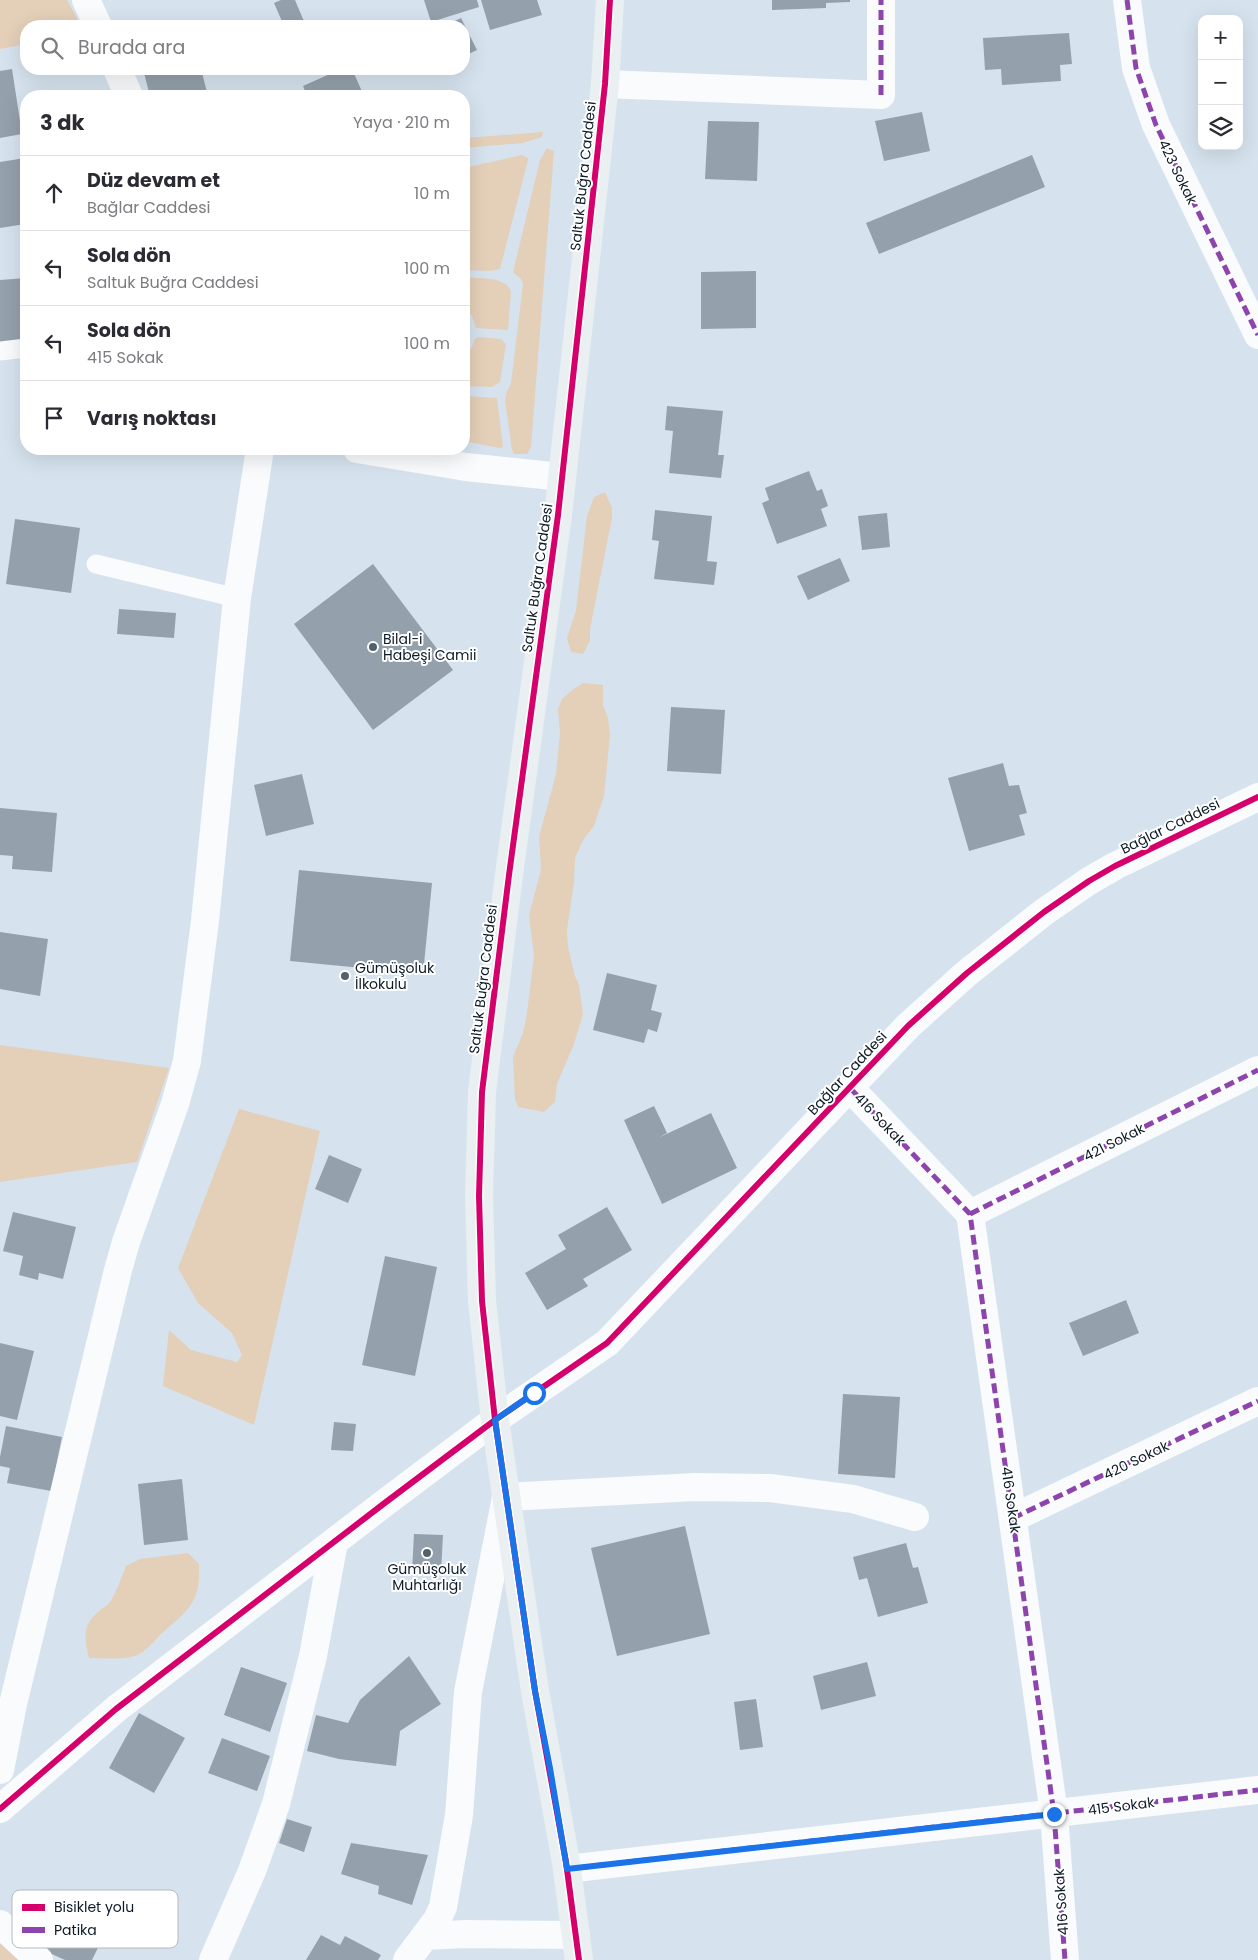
<!DOCTYPE html>
<html lang="tr">
<head>
<meta charset="utf-8">
<style>
	body { margin:0; font-family:Poppins,sans-serif; background:#f2f2f3; color:#2b2b33 }
	.controls { position:absolute; right:15px; top:15px; display:grid; overflow:hidden; border-radius:10px; box-shadow:0 5px 20px #0002 }
	.controls button { width:45px; height:45px; display:grid; place-items:center; padding:0; border:0; border-bottom:1px solid #e1e1e2; background:#fff; color:#2b2b33; font:25px sans-serif }
	.stop { position:absolute; width:15px; height:15px; margin:-11px; border:4px solid #1a73e8; border-radius:50%; background:#fff }
	.stop.end { background:#1a73e8; border-color:#fff; box-shadow:0 1px 5px #0008 }
	.list { margin:0; padding:0; list-style:none }
	h2 { display:flex; justify-content:space-between; align-items:center; height:65px; margin:0; padding:0 20px; font-size:21px }
	h2 small { font-size:16px; font-weight:400; color:#7c7c81 }
	.list li { display:grid; grid-template-columns:32px 1fr auto; gap:15px; align-items:center; box-sizing:border-box; height:75px; padding:0 20px; border-top:1px solid #e1e1e2 }
	.list b { display:block; font-size:19px; white-space:nowrap }
	.list p { margin:0; font-size:16px; white-space:nowrap; color:#7c7c81 }
	.list em { font-size:16px; font-style:normal; color:#7c7c81 }
	.icon { flex:none; width:28px; height:28px; fill:none; stroke:currentColor; stroke-width:2; stroke-linecap:round; stroke-linejoin:round }
	.map { position:relative; flex:none; width:1258px; height:1960px; overflow:hidden }
	.search { position:absolute; background:#fff; box-shadow:0 5px 20px #0002; left:20px; top:20px; width:450px; height:55px; display:flex; align-items:center; gap:12px; box-sizing:border-box; padding:0 18px; border-radius:20px; color:#7c7c81; font-size:19px }
	.panel { position:absolute; background:#fff; box-shadow:0 5px 20px #0002; left:20px; top:90px; width:450px; height:365px; border-radius:20px }
	.map>svg:first-child { display:block }
</style>
</head>
<body>
<div class="map">
<svg width="1258" height="1960" viewBox="0 0 1258 1960">
	<rect width="100%" height="100%" fill="#d6e3ee"/>
	<path fill="#e4cfb9" d="M0,0H67L81,26H26V44L0,49Z
		M543,132L542,137L523,143L464,148V138Z
		M547,148L554,151L531,447L527,454H514L512,450L505,401L506,394L511,383L523,284L521,279L513,272L540,160Z
		M522,155L528,158V160L500,269L491,271L464,270V168Z
		M466,277C480,279 505,276 511,291L508,330L476,328L472,316L464,306V280Z
		M478,337L501,339L506,344L500,382L492,387L464,386V357L471,349L475,339Z
		M464,396L497,398L503,447L500,448L464,441Z
		M605,492L612,508V518L590,629V641L583,654L571,652L567,638L576,611L587,516L594,497Z
		M583,683L603,685V705L608,718L610,735L604,796L594,826L583,840L575,858L574,883L567,930L568,947L575,976L579,985L583,1014L574,1044L557,1084L555,1102L544,1112L518,1107L515,1099L513,1057L523,1033L527,1013L534,956L529,915L541,870L539,837L556,774L560,734L558,709L562,699L571,691Z
		M0,1045L169,1068L137,1162L0,1182Z
		M239,1109L320,1131L254,1425L163,1386L169,1330L191,1350L237,1362L242,1355L232,1333L198,1303L178,1268Z
		M188,1553L199,1564C201,1603 188,1610 161,1634C154,1641 145,1653 135,1656C121,1660 103,1658 89,1658C85,1640 81,1626 98,1612C102,1608 107,1606 110,1602C117,1591 121,1578 126,1566L140,1559Z
		M0,1940L24,1960H0Z"/>
	<path fill="#94a0ab" d="M281,0H295L306,26H284L274,3Z
		M424,0H477L479,7L431,22Z
		M481,0H537L542,15L490,30Z
		M772,0H850V2L826,3V8L772,10Z
		M461,18L477,50L464,56V26H445Z
		M1069,33L1072,64L1060,65L1061,81L1002,85L1001,69L985,70L983,38Z
		M12,69L22,134L0,138V71Z
		M143,69H201L208,96H150Z
		M341,69H352L364,96H307L303,86Z
		M922,112L930,151L884,161L875,121Z
		M708,121L759,122L757,181L705,179Z
		M1032,155L1045,187L879,254L866,223Z
		M25,158L26,188H20L25,224L0,228V162Z
		M756,271V328L701,329V272Z
		M26,278V340L0,342V280Z
		M667,406L723,411L718,455H724L721,478L669,473L673,431L665,430Z
		M809,471L817,491L822,489L828,506L821,509L827,526L777,544L762,503L769,500L765,488Z
		M655,510L712,516L707,561L717,562L714,585L654,579L659,541L652,540Z
		M887,513L890,547L862,550L858,516Z
		M15,519L80,528L71,593L6,584Z
		M840,558L850,581L808,600L797,576Z
		M373,564L453,670L373,730L294,624Z
		M119,609L176,613L174,638L117,634Z
		M671,707L725,710L721,774L667,771Z
		M1003,763L1009,786L1019,785L1027,813L1019,815L1025,835L969,851L948,778Z
		M302,774L314,824L266,836L254,785Z
		M0,808L57,813L52,872L12,869L13,856L0,855Z
		M299,870L432,883L423,974L290,961Z
		M0,932L48,939L40,996L0,989Z
		M607,973L657,985L651,1010L662,1013L657,1032L648,1029L644,1043L593,1030Z
		M654,1106L667,1133L658,1138L711,1113L737,1168L662,1204L624,1120Z
		M329,1155L362,1169L348,1203L315,1189Z
		M607,1207L632,1250L583,1279L588,1286L547,1310L525,1273L566,1249L558,1235Z
		M13,1212L76,1227L63,1279L39,1273L38,1280L19,1275L23,1256L3,1251Z
		M385,1256L437,1267L415,1376L362,1365Z
		M1126,1300L1139,1333L1083,1356L1069,1323Z
		M0,1343L34,1351L17,1420L0,1416Z
		M843,1394L900,1397L895,1478L838,1474Z
		M334,1422L356,1424L353,1451L331,1450Z
		M6,1426L62,1437L51,1491L7,1483L10,1468L0,1466V1457Z
		M182,1479L188,1540L144,1545L138,1484Z
		M685,1526L710,1634L617,1656L591,1548Z
		M414,1534L443,1535L441,1573L412,1571Z
		M906,1543L913,1568L918,1567L928,1603L878,1617L867,1578L859,1580L853,1557Z
		M409,1656L441,1704L400,1731L396,1766L339,1759L307,1751L316,1715L348,1723L360,1700Z
		M867,1662L876,1696L821,1710L813,1676Z
		M241,1667L287,1683L270,1732L224,1715Z
		M756,1699L763,1747L740,1750L734,1702Z
		M139,1713L185,1738L154,1793L109,1768Z
		M222,1738L270,1756L257,1791L208,1773Z
		M287,1819L312,1827L304,1852L279,1843Z
		M351,1843L428,1855L412,1905L378,1894L379,1886L341,1874Z
		M61,1893L113,1917L92,1960H65L36,1947Z
		M321,1935L340,1945L345,1936L381,1955L378,1960H306Z"/>
	<g fill="none" stroke-linecap="round" stroke-linejoin="round">
		<path stroke="#f9fbfc" stroke-width="19" d="M0,351L26,348
			M96,564L237,598"/>
		<path stroke="#f9fbfc" stroke-width="28" d="M86,0L98,26
			M1127,0L1136,68L1156,125L1258,335
			M117,69L129,96
			M605,84L881,95V0
			M357,449L466,467L562,477
			M850,1088L970,1214L1054,1814L1065,1960
			M970,1214L1258,1070
			M1013,1518L1258,1401
			M0,1770L13,1704L118,1270L126,1242L175,1104L187,1061L205,921L237,598L260,449
			M0,1809L116,1709L386,1502L495,1420L607,1343L908,1026L967,973L1044,912L1089,881L1115,866L1258,797
			M567,1869L1258,1790
			M0,1924L39,1960
			M426,1936L465,1934L576,1935
			M213,1960L252,1871L276,1804L313,1656L334,1542
			M407,1960L437,1920L443,1907L459,1815L468,1692L506,1497L695,1487L770,1488L853,1499L915,1517"/>
		<path stroke="#eaf0f1" stroke-width="28" d="M579,1960L566,1862L535,1691L495,1420L482,1301L479,1196L482,1092L509,875L558,515L605,84L610,0"/>
		<path stroke="#8e44ad" stroke-width="5" stroke-dasharray="10 5" stroke-linecap="butt" d="M1127,0L1136,68L1156,125L1258,335
			M881,95V0
			M850,1088L970,1214L1054,1814L1065,1960
			M970,1214L1258,1070
			M1013,1518L1258,1401
			M567,1869L1258,1790"/>
		<defs>
			<path id="cycleway" d="M0,1809L116,1709L386,1502L495,1420L607,1343L908,1026L967,973L1044,912L1089,881L1115,866L1258,797
				M579,1960L566,1862L535,1691L495,1420L482,1301L479,1196L482,1092L509,875L558,515L605,84L610,0"/>
		</defs>
		<use href="#cycleway" stroke="#fff" stroke-width="9"/>
		<use href="#cycleway" stroke="#d6006c" stroke-width="6"/>
	</g>
	<g fill="none" stroke-linecap="round" stroke-linejoin="round">
		<path stroke="#1a73e8" stroke-width="6" d="M534,1393L495,1420L535,1691L550,1768L567,1869L1054,1814"/>
	</g>
	<g fill="#53616d" stroke="#fff" stroke-width="2">
		<circle cx="373" cy="647" r="5"/>
		<circle cx="345" cy="976" r="5"/>
		<circle cx="427" cy="1553" r="5"/>
	</g>
	<g text-anchor="middle" stroke-width="4" stroke-linejoin="round" paint-order="stroke">
		<g font-size="14" fill="#0d1b27" stroke="#fff">
			<text transform="translate(1178 172) rotate(64)" y="5">423 Sokak</text>
			<text transform="translate(583 176) rotate(-84)" y="5">Saltuk Buğra Caddesi</text>
			<text transform="translate(537 578) rotate(-82)" y="5">Saltuk Buğra Caddesi</text>
			<text transform="translate(1170 826) rotate(-26)" y="5">Bağlar Caddesi</text>
			<text transform="translate(483 979) rotate(-83)" y="5">Saltuk Buğra Caddesi</text>
			<text transform="translate(847 1073) rotate(-47)" y="5">Bağlar Caddesi</text>
			<text transform="translate(880 1119) rotate(46)" y="5">416 Sokak</text>
			<text transform="translate(1114 1142) rotate(-27)" y="5">421 Sokak</text>
			<text transform="translate(1136 1460) rotate(-26)" y="5">420 Sokak</text>
			<text transform="translate(1011 1500) rotate(82)" y="5">416 Sokak</text>
			<text transform="translate(1121 1806) rotate(-7)" y="5">415 Sokak</text>
			<text transform="translate(1061 1902) rotate(-94)" y="5">416 Sokak</text>
		</g>
		<g font-size="14" fill="#0d1b27" stroke="#fff" text-anchor="start">
			<text x="383" y="644">Bilal-i<tspan x="383" dy="16">Habeşi Camii</tspan></text>
			<text x="355" y="973">Gümüşoluk<tspan x="355" dy="16">İlkokulu</tspan></text>
			<text x="427" y="1574" text-anchor="middle">Gümüşoluk<tspan x="427" dy="16">Muhtarlığı</tspan></text>
		</g>
	</g>
	<rect x="12" y="1890" width="166" height="58" rx="8" fill="#fff" stroke="#b6bbbe" stroke-width="1"/>
	<rect x="22" y="1904" width="23" height="7" fill="#d6006c"/>
	<rect x="22" y="1927" width="23" height="6" fill="#8e44ad"/>
	<g font-size="14" fill="#0d1b27">
		<text x="54" y="1912">Bisiklet yolu</text>
		<text x="54" y="1935">Patika</text>
	</g>
</svg>
<div class="controls">
<button>+</button>
<button>−</button>
<button><svg class="icon" aria-label="layers" viewBox="0 0 24 24"><path d="M12 4l9 5-9 5-9-5zM3 14l9 5 9-5"/></svg></button>
</div>
<div class="stop" style="left:534px;top:1393px"></div>
<div class="stop end" style="left:1054px;top:1814px"></div>
<div class="search"><svg class="icon" aria-label="search" viewBox="0 0 24 24"><circle cx="10" cy="10" r="6"/><path d="M15 15l6 6"/></svg>Burada ara</div>
<section class="panel">
<h2>3 dk<small>Yaya · 210 m</small></h2>
<ul class="list">
<li><svg class="icon" aria-label="ahead" viewBox="0 0 24 24"><path d="M12 20V5M6 11l6-6 6 6"/></svg><div><b>Düz devam et</b><p>Bağlar Caddesi</p></div><em>10 m</em></li>
<li><svg class="icon" aria-label="left" viewBox="0 0 24 24"><path d="M17 20v-9H6M10 6l-5 5 5 5"/></svg><div><b>Sola dön</b><p>Saltuk Buğra Caddesi</p></div><em>100 m</em></li>
<li><svg class="icon" aria-label="left" viewBox="0 0 24 24"><path d="M17 20v-9H6M10 6l-5 5 5 5"/></svg><div><b>Sola dön</b><p>415 Sokak</p></div><em>100 m</em></li>
<li><svg class="icon" aria-label="arrive" viewBox="0 0 24 24"><path d="M6 21V4h12l-3 4 3 4H6"/></svg><div><b>Varış noktası</b></div></li>
</ul>
</section>
</div>
</body>
</html>
